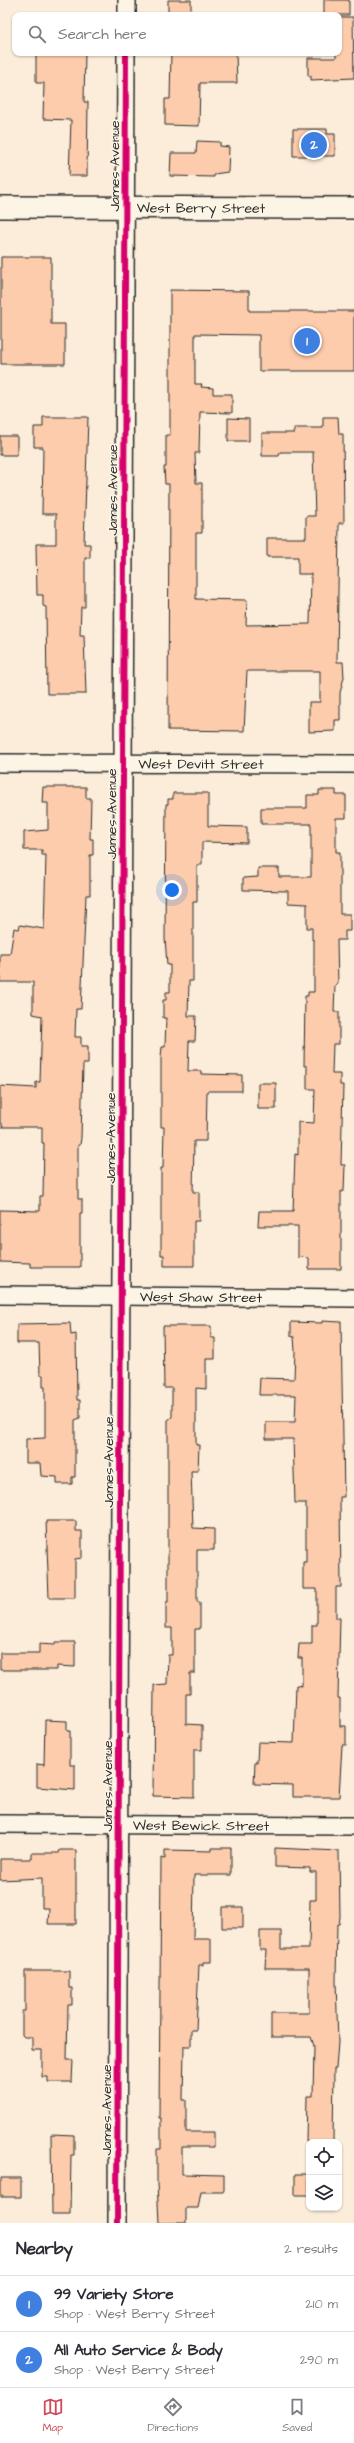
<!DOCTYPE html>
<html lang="en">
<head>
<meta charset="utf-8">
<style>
	body { margin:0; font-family:"Architects Daughter",sans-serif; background:#f2f2f3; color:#2b2b33 }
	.controls { position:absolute; right:12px; bottom:12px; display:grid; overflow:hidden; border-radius:8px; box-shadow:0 1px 3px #0004 }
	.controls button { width:36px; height:36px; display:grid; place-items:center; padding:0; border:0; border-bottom:1px solid #e1e1e2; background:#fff; color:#2b2b33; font:20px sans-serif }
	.you { position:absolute; left:172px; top:890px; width:14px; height:14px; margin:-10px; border:3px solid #fff; border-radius:50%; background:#1a73e8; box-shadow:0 0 0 6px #1a73e833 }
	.badge { display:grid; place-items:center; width:26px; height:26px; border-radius:50%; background:#d1495b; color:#fff; font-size:13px; font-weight:700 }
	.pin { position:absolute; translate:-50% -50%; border:2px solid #fff; box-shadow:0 1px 4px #0006 }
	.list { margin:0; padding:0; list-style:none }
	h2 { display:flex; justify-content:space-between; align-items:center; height:52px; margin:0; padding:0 16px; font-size:17px }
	h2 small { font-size:13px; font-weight:400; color:#7c7c81 }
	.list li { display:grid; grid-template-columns:26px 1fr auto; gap:12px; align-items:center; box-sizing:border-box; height:56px; padding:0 16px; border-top:1px solid #e1e1e2 }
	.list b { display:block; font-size:15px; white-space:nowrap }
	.list p { margin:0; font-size:13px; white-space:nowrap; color:#7c7c81 }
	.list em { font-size:13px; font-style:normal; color:#7c7c81 }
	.icon { flex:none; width:22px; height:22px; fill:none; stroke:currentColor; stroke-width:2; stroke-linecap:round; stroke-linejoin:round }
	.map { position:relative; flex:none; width:354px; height:2223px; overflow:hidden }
	.search { position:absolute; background:#fff; box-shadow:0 1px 3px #0004; left:12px; right:12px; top:12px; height:44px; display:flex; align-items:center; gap:10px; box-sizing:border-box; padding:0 14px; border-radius:8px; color:#7c7c81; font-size:15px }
	.sheet { height:164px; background:#fff }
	nav { display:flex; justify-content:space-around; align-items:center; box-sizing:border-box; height:56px; border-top:1px solid #e1e1e2; background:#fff; font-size:11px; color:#7c7c81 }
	nav a { display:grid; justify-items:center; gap:2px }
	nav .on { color:#d1495b }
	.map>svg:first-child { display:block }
</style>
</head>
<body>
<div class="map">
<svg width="354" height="2223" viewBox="0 0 354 2223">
	<rect width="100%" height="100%" fill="#fcedda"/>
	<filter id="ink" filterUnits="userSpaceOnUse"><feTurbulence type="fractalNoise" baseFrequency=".025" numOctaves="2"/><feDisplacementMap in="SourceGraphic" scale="8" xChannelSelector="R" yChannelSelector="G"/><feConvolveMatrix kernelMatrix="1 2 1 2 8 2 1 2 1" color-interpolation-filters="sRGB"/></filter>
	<g filter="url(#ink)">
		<path fill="#fcccac" stroke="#2b2b2b" d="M168,0H191V15H168Z
			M324,0H349V15H324Z
			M339,17H353L354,78L311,80V76H308V58H336V53H339Z
			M36,53H85L84,102H88L87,176H69L71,120L43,119L44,83H36Z
			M171,53H236L237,83H200L199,126L165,125V99H170Z
			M293,129H327V134H335V156H293Z
			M197,141L220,142V146L229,147L228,172L214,174V177L170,176L171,153H196Z
			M1,257H51V324H65V364H1Z
			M170,290L249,291V311H354V371H259V335L195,334V384H202L201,387L213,388V394H232V413L200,412L199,453H195L196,483H202V533H196V599L247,600L246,625L310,624L311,574H298V557H267V538H306V516H315L313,452H280L279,456H262V433H294V428H323V417H338L339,434H343L344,523H339L337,662H343L344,677L340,693V720H335V731L309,732V702H320V671H247L244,731L168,730L169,484H165L164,467H166V435H170Z
			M43,417H88L84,544H90V558H85V607H81L80,635H84L86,694H47L46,607L43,606V595H37L36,544H56V514H42L43,447H34V427H43Z
			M228,418L249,419V441H228Z
			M0,436H17V455H0Z
			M43,787H86V798H91L90,839H93V855H90V895H86L81,1009H76L75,1037H81V1046H88V1064H83L81,1138L80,1145H78V1199H82V1213H80V1267H30V1263L0,1262V1210L40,1211V1196H43L44,1143H42V1127H2V1123H0V1086L36,1088V1082H40L42,1016L33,1014V982H0V954H10L14,928L19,929L20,925L44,929L46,855H42V850H24V832L48,830V803H42Z
			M319,790H336V795H346V818H336V852H340V914H350V931H345V940H337L338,984L335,985L334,1012H339V1044H333L332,1074H340V1085H343L341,1165H345L344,1191H341V1269H309V1258L298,1257V1226H258L259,1211H293L295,1154L298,1155V1122L314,1123L315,1089H307V1066H304L305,996H308V992H314V940H312V928H307V904L288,903V891L243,890V878L258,877V868H279V877H311V824H261V808H307V795H319Z
			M173,793H208V826L247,827V843L202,842V865H197V902H193V981H189L188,1016H196L195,1041H189L188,1071H201V1074L242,1075V1091H207L206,1141H194L193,1192H199V1221H194V1266H164V1255H161V1168H163L164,1127H161V1057L162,1047H165L166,1018H163V1000H166V992H170V965H167L165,938L166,804H168V799H173Z
			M258,1083H276V1109H258Z
			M322,1321L341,1322L344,1497H340L341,1587H336V1618H340L338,1698H340V1726H346V1745H342L339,1797H293V1785L254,1784L255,1762H257L258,1742L294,1743L296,1685L302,1686V1658H298L299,1644H312V1625H317V1589H303V1562H306V1503H295L293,1439H266V1422H295L296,1395H259L260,1378L294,1379L295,1351L294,1337L291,1336V1322L322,1323Z
			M70,1323L71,1335L76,1334L77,1400H80V1418L75,1420V1477H72V1484H57V1477L41,1476L40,1463H26V1439L45,1438V1387H43V1375H40L39,1343H17V1324Z
			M163,1326H211V1338H215V1359H206V1389L196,1388V1445H199L198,1471H191L193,1528L214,1529V1550H197V1602H200V1629H195V1673H190V1694H186V1724L202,1725V1750H194V1797L153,1796L154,1685L167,1684L168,1655H172V1628H166V1602H168V1420L172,1417V1388H164Z
			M46,1521H76V1531H82V1558L75,1559V1598H49Z
			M55,1642H75V1667L57,1666V1670H0V1653H39V1644L55,1645Z
			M45,1720L67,1721V1731H70V1765H75V1790L37,1787V1764L44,1765Z
			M212,1848H231V1875H194L193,1939H211V1962H203V1965H199L196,2030H191V2046H184L183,2100H186V2132H214V2147H182V2174L224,2175V2190L223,2192H201L198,2208H186V2223H159L157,2183V2149H161V2118H159L161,1858L165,1859V1850L212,1851Z
			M275,1848L339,1851L340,1917L339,1924H337L336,1981L338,2042L336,2069H334L333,2142H306L307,2096H313L314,2046L311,2037H271V2013H309V1968H265L266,1950H260V1931H281V1949H309L310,1900H316V1872H310V1868L275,1867Z
			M60,1850H76V1924H48L49,1908H42V1878L0,1880V1859H32V1853H59Z
			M222,1907H243V1928H222Z
			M25,1971H69V1988H72V2005H68L67,2060H73L72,2082H48V2077H42V2050H32V2037H24L22,2035V2011H25Z
			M51,2134L74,2135V2155H71L70,2214H52Z
			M295,2174H309V2195H295Z
			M1,2178H21V2197H1Z"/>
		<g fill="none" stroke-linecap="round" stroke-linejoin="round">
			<defs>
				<g id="minor">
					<path d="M127,15V0"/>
					<path id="s1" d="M0,763L354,764"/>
					<path id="s2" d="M0,1295L354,1298"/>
					<path id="s3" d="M0,1824L354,1826"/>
					<path d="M117,2223L126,53"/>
				</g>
				<g id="major">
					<path id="s4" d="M0,207L354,208"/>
				</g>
			</defs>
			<use href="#minor" stroke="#2b2b2b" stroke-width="20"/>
			<use href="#major" stroke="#2b2b2b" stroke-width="24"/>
			<use href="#minor" stroke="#fcf5e5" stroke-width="17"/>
			<use href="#major" stroke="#fcf5e5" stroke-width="21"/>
			<defs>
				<path id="cycleway" d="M117,2223L126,53"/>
			</defs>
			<use href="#cycleway" stroke="#fcf5e5" stroke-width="8"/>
			<use href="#cycleway" stroke="#d6006c" stroke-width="6"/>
		</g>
	</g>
	<g text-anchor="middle" stroke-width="3" stroke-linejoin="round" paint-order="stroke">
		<g font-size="14" fill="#2b2b2b" stroke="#fcf5e5">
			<text transform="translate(114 166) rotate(-90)" y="5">James Avenue</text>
			<text dy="5" stroke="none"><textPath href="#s4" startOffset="201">West Berry Street</textPath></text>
			<text transform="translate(112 490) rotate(-90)" y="5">James Avenue</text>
			<text dy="5" stroke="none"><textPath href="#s1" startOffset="201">West Devitt Street</textPath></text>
			<text transform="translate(111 814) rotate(-90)" y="5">James Avenue</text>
			<text transform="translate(110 1138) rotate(-90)" y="5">James Avenue</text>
			<text dy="5" stroke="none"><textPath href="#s2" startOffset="201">West Shaw Street</textPath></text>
			<text transform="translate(108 1462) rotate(-90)" y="5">James Avenue</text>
			<text transform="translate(107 1786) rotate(-90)" y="5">James Avenue</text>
			<text dy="5" stroke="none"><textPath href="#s3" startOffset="201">West Bewick Street</textPath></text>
			<text transform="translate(106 2110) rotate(-90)" y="5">James Avenue</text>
		</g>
	</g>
</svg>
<div class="controls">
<button><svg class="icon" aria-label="locate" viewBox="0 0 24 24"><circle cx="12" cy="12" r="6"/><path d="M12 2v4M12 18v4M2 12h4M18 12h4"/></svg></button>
<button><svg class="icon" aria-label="layers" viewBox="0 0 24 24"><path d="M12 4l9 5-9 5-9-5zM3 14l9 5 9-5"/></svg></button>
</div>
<div class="you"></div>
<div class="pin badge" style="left:307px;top:341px;background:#3f7fe0">1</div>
<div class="pin badge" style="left:314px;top:145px;background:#3f7fe0">2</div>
<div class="search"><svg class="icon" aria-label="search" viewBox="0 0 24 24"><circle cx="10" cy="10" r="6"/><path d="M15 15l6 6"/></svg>Search here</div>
</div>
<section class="sheet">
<h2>Nearby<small>2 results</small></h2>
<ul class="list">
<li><span class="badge" style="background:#3f7fe0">1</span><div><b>99 Variety Store</b><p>Shop · West Berry Street</p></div><em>210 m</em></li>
<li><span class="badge" style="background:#3f7fe0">2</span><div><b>All Auto Service &amp; Body</b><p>Shop · West Berry Street</p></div><em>290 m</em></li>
</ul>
</section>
<nav>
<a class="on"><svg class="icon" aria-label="map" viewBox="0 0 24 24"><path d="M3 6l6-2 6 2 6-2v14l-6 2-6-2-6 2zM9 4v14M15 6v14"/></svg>Map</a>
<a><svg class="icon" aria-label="directions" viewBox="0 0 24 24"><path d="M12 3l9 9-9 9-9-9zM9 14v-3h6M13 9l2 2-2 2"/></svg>Directions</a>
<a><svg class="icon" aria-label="saved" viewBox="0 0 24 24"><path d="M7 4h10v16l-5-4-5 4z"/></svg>Saved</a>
</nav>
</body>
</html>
